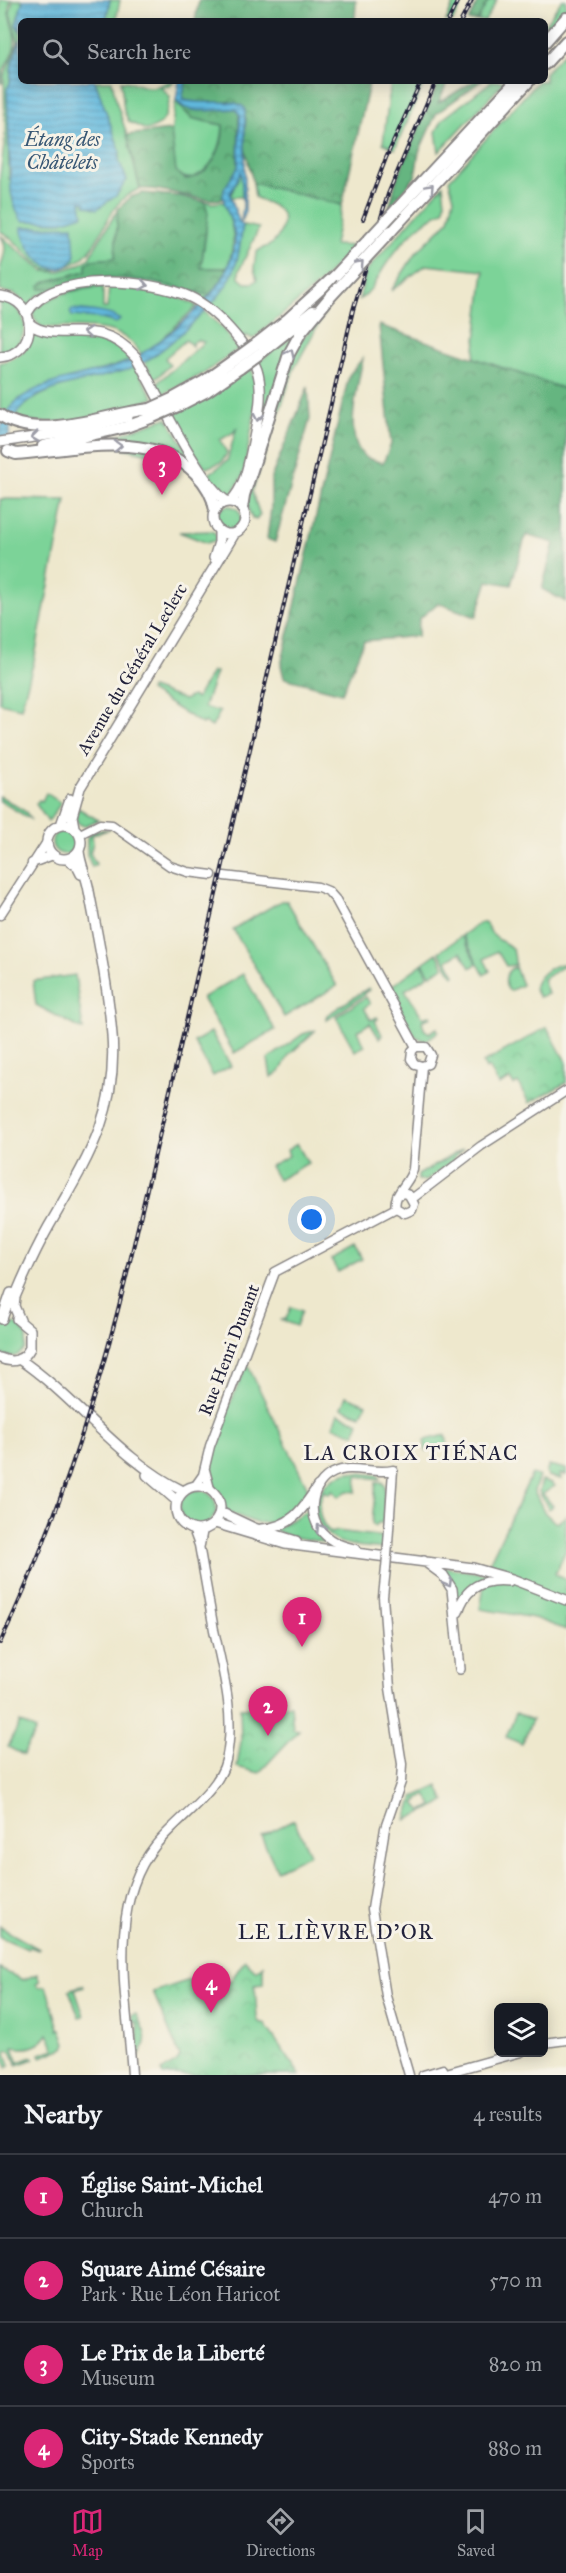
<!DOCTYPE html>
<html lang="en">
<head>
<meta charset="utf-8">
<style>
	body { margin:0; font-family:"IM FELL Great Primer",serif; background:#242831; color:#f1f3f6 }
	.controls { position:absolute; right:18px; bottom:18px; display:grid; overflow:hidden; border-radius:9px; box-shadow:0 3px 15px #0003 }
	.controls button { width:54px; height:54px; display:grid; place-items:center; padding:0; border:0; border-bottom:2px solid #363941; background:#171b24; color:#f1f3f6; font:30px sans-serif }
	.you { position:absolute; left:312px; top:1220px; width:21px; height:21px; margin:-15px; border:4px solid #fff; border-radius:50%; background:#1a73e8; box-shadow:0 0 0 9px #1a73e833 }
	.badge { display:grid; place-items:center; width:39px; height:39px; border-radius:50%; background:#db2777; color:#fff; font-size:20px; font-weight:700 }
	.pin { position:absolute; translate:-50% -50px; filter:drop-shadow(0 2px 3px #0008) }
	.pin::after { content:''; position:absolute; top:32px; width:21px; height:18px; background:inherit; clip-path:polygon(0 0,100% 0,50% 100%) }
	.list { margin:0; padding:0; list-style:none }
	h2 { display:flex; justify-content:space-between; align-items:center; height:78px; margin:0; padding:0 24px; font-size:26px }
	h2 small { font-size:20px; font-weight:400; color:#9ea1a6 }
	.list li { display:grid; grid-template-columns:39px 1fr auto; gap:18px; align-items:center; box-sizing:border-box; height:84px; padding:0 24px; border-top:2px solid #363941 }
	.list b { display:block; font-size:22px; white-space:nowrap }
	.list p { margin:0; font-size:20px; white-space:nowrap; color:#9ea1a6 }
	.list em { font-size:20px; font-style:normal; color:#9ea1a6 }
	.icon { flex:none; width:33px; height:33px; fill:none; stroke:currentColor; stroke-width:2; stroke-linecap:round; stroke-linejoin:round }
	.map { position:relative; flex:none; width:566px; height:2075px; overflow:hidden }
	.search { position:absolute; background:#171b24; box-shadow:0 3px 15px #0003; left:18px; right:18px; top:18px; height:66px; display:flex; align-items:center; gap:15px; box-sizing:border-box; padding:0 21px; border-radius:9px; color:#9ea1a6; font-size:22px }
	.sheet { height:414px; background:#171b24 }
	nav { display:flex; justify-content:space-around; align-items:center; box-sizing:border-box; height:84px; border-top:2px solid #363941; background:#171b24; font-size:16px; color:#9ea1a6 }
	nav a { display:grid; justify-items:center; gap:3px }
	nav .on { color:#db2777 }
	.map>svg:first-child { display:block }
</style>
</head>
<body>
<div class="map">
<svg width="566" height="2075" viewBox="0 0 566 2075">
	<defs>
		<pattern id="forest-crowns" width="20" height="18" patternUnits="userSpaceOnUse" patternTransform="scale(1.5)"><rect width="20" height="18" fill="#65b580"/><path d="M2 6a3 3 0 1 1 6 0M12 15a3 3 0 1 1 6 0" fill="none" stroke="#53936a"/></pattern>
		<pattern id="park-crowns" width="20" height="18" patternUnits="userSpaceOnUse" patternTransform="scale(1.5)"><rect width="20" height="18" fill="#7cd398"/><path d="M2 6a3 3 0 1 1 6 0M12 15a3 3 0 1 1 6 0" fill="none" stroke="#6bb584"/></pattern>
		<pattern id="water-rules" width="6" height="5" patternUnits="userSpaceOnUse" patternTransform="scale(1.5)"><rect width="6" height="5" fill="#61b9de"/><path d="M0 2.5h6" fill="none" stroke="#5096b5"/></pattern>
	</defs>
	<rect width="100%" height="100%" fill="#f7f3e8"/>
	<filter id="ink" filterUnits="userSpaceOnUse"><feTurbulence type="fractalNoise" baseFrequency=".0167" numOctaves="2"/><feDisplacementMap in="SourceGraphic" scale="12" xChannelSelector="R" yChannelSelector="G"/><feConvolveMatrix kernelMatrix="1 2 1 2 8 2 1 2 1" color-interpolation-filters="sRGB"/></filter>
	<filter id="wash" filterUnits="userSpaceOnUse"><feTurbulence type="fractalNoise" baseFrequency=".008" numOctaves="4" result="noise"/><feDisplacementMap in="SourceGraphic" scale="24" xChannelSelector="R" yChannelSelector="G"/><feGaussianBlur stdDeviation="1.35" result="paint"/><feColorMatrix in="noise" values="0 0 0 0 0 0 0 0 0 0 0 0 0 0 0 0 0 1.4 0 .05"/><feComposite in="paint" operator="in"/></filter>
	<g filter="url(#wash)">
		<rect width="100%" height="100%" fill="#eee8cd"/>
		<path fill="#7cd398" stroke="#4f7a6a" stroke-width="1.5" fill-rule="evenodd" d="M0,0H11C4,17 16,26 15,42C15,57 0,67 2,83H0Z
			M13,0H23L16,25L21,32V38L12,63L10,83L7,89L9,179L81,201L127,180L119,161L120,151L95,81H112L116,101L127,135L140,189C99,203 108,254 65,267C59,269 53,272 47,270C33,265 17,239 0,231V176L5,138L4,76L18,42L10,13Z
			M110,0H120L116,21H106Z
			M455,0H464L453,21H446Z
			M489,0H497L485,21H477Z
			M562,0H566V12L545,37V24Z
			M566,50V384L565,389L474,358L484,271L426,265L391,291L415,254L449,220L454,198L449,180L538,81H545V73Z
			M121,81C135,81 139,87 150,87C159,88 165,81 174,81L170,86L161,87L170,97C167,113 165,128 146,130L129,122L124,111Z
			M391,81H425L395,149L383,143Z
			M492,81H505L439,152L436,132L443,119Z
			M176,100C186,119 204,122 223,125C222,148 213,170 190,179L178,175C166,152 172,124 176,100Z
			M242,169V197H230Z
			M253,183L342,205L334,245L353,246L320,283L253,339L246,335L244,342L209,305C233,283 239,257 243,225L259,228L239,271V278L245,283H253L257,280L254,268L256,253C261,247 267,248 273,243C277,239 281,232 282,226C287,206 268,205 255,197Z
			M443,185L445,202L444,210C420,222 400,243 385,266C377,278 372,292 359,300L366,271Z
			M204,201L212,203L224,202C234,230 237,239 227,268H201L206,233Z
			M118,209L115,258L91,260L86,271L45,282L40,289L78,281L117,277L136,278L209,295L203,301L127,281L38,295L28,306L15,294L0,291C0,285 0,278 0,271C2,258 10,247 0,235L43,271L57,272L79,265L89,258Z
			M103,287V308H107L109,287C139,288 171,291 197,306L153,347L141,354C119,319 77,329 41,327L34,319L33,311C52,293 78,289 103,287Z
			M0,301C15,304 23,311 25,326C23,341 15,350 0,352Z
			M203,310L222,328L238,349L203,374L161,395L157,383L204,342L197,340L192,343V346L186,340L165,358L170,365L159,376L153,378L145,362L168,345Z
			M325,312L294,369L252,492L260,515L256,520L252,518C244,503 248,492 256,477L288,369L300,342Z
			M35,330C62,332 119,329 130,360C96,377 27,380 7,412L0,409V363C19,357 30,350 35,330Z
			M293,336L258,446L257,363Z
			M135,367L154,398C121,411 44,434 14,416C42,382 95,381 135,367Z
			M251,367L256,384V405L243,476L230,496H226L209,474L227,461L237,427L234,432L220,440L227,453L222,462L206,468L184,438L173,415L219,390Z
			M167,418L201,473L185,462L96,442Z
			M0,499L66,500L34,661L21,708L0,703Z
			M217 518a12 12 0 1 1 24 0a12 12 0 1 1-24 0Z
			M211,531L215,533L217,540L207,543L179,532Z
			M212,672H216L204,707L220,712L212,727L204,722L202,724L149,691L151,688L184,700L192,696L196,699Z
			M46,793L61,803L48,822L36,804L39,800L42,801Z
			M0,796L26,812L30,819L0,801Z
			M78,808L98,820L84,826L79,824L76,820Z
			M110,829L92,835L93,843L90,853L96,864L92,867L87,855V837L94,831Z
			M52 842a12 12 0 1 1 24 0a12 12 0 1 1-24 0Z
			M281,901H287L337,986L284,1017L233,929Z
			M480,923H485C488,927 490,932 494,936C507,948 515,941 515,965L506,966L497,951L484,959L490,971L484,975L463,935Z
			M462,936L477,964L470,968L461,952L447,960L455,975L453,976L439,952Z
			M437,953L444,967L430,975L423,963Z
			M422,964L428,976L405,990L423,1018L430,1015L431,1017L422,1021L424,1029L429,1033L437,1028L438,1032L425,1041L415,1036L389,988Z
			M563,964L564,966L543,979L548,994L539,997L534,989C536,976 551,965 563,964Z
			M515,967L522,985L510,991C503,986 504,970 515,967Z
			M243,974L275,1030L234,1053L202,998Z
			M75,975L83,1030L36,1005L33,981Z
			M368,988L369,990L364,993V995L327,1020V1015Z
			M366,997L370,1004L364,1008L371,1020L377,1017L378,1019L375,1021L382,1035L379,1038L370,1023L357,1031L365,1046L355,1051L336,1017Z
			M316,1030L289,1055L280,1072L271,1077L268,1059L303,1034Z
			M211,1032L231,1066L213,1076L194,1042Z
			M297,1144L308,1163L278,1180L270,1166L289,1156L287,1150Z
			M463,1149L452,1161L426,1181L418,1180V1175Z
			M355,1247L362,1259L338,1272L331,1260Z
			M291,1307L302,1311L296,1326L281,1320L286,1319Z
			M7,1323L18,1325L27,1336L25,1349C17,1358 11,1358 0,1354V1327Z
			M247,1364L309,1491L304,1502L284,1522L256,1523L228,1512C226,1509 211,1481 211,1479C205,1453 237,1390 247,1364Z
			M346,1396L366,1404L361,1415L341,1408Z
			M338,1414L359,1422L354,1434L333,1426Z
			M446,1435L448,1447L426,1451L424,1440Z
			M549,1465L566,1469V1475L560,1474L561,1479L548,1476L546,1473Z
			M349,1472L379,1475L380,1479L357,1476L356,1492L347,1491L339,1497L332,1490L329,1494L324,1491C316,1507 319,1522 331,1533L337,1531L384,1537L383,1549C368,1547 345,1547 332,1538C302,1515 315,1480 349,1472Z
			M532,1474L539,1476L534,1491L545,1513L556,1523L566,1516V1550L555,1574L566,1579V1630L534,1618L480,1609L485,1580L458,1605L438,1566L486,1574L488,1565Z
			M542,1480L552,1483L555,1486L543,1494L553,1506L549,1509L539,1492Z
			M382,1482L385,1486L383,1523H378L375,1527L372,1523L376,1483Z
			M180 1508a18 18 0 1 1 36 0a18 18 0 1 1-36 0Z
			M308,1510L327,1543L288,1536L274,1530Z
			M516,1713L532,1720L522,1744L506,1737Z
			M20,1722L36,1730L23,1755L8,1747Z
			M438,1786L445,1802L406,1820L414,1797ZM426,1795L433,1805L422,1811L415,1803L418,1801V1799Z
			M294,1820L310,1854L277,1870L261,1836Z
			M0,1927L39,1949L38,1950L30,1947L28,1949L0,1937Z
			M0,1969L23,1980L37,1974L40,1981L36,1983L38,1987L46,1986L59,2028L58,2030L61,2029L66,2043L64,2048L41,2057L40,2054L55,2049L48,2034C40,2047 28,2050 13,2047L18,2062L33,2057L34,2059L17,2065L11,2051L7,2050L6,2053L10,2065L7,2068L0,2049Z
			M83,1985L84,1987L75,1990L84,2016L79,2017L69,1990Z
			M136,2014C147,2035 150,2039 137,2059L139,2053L137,2022H133L132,2015Z"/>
		<path fill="url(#forest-crowns)" stroke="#446c5e" stroke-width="1.5" d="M199,0H356L355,21H195Z
			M479,0H489L477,21H468Z
			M186,81H359L369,84L342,205L253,183L244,144L246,118L231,102L192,104L182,99Z
			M439,81H448L438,103L474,81H481L436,114L419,152L415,177L389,208L397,178Z
			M179,105L195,110L236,109L239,111L238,167L224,199C196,203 168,187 140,189L127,135L171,130L176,171L185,179C210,177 224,147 223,125L191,118Z
			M142,193L180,196L205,202L208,213L201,268H227L222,280L209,295C172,287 137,275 99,278C81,279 56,291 40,289V286L45,282L86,271V264L91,260L115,258L118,209L131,197Z
			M379,325L564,389L566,384V602L542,589L554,543L526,535L511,585L488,581L476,617L438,603L419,619L418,636L364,641L342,693L284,678L281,665L349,375L363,358C359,383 342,438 365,457C370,460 378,461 383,463L391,444Z
			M308,387L310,419L275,542L267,539L271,508V478Z"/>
		<path fill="url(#park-crowns)" stroke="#4f7a6a" stroke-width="1.5" d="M547,1027L566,1062V1083L529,1103L518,1083L514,1085L510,1079L499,1085L489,1067L486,1069L483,1063Z
			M291,1705L293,1729L299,1730L259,1773L237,1767L241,1741L240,1708Z
			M245,1960L256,1971L263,1965V1984L255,1985L257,2019L260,2023H264L300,2075H163L161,2071L176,2063L180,2057L153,1992L205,1975L230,1982Z"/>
		<path fill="url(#water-rules)" stroke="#426e8c" stroke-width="1.5" d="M23,0H110L106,21H21V32L16,25Z
			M21,38V81H95L120,151L119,161L127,180L116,196L97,209L85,205V202L81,201L83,215L61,222L22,221L14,205L11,192L7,89L10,83L12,63Z
			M179,81H186L182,99C200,107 232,96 245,108V214L241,223L243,205L241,172L230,194L240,224L243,225C240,243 239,262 230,279C219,302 161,355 137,366C99,384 13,381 9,436L0,437C0,380 86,379 125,363C152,351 206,305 222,280C228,269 234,252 235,240C235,225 225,211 223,196L224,189L238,167L240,115L236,109C220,109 186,117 176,100Z
			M73,226L75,258C53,287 25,251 21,227Z
			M72,309C83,310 115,312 120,320L116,323L97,318L72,316L70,312Z"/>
	</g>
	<g filter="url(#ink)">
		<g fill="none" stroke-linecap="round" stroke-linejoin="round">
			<defs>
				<path id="secondary" d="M80,834L100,824L112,825L170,866L188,872L212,875
					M32,863L53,855
					M224,876L318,887L328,891L336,900L416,1047
					M0,915L47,842
					M416,1047H426L431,1055L428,1064L422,1066
					M416,1047L412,1051L411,1059L415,1064L422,1066
					M413,1198L481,1146L566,1091
					M396,1208C392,1194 410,1183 413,1169L422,1066
					M396,1208L405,1213L412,1210L414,1204L409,1195L403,1193L397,1196
					M205,1470L210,1489
					M196,1485L203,1475L210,1446L275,1272L396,1208
					M200,1545L203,1529
					M356,1549C344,1546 332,1543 323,1533C306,1516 311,1483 333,1473C352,1463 373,1475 393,1470L388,1544
					M386,1568L383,1597L390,1688L402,1764L401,1782L385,1828L372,1909L386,1996L409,2075
					M544,2043L566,2040
					M132,2075C128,2002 105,1908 155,1846C175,1820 219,1792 226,1760C236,1717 223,1672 214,1630C209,1602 204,1574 199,1545L193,1529
					M423,2075L443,2069
					M439,2075L521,2052"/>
				<path id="primary" d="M0,296C39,299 39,354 0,357
					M27,313C51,270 152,279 190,297C214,308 248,345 257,370C264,393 258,416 254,438C249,460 247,485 230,502
					M30,324C59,346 96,312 136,357C155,389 200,486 228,502
					M0,442L69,432L128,417
					M213 518a16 16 0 1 1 32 0a16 16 0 1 1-32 0Z
					M214,558L219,542V531
					M47 842a17 17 0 1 1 34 0a17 17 0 1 1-34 0Z
					M61,825L70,799
					M74,827L72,816L80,788L235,533
					M67,859L77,866L81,874
					M2,1319L11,1293
					M20,1320L14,1306L15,1297C25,1273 36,1249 49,1226C86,1161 118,1114 112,1035C108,987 98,938 89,891C87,877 80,864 79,851
					M0,1358C13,1364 24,1360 30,1348V1330L17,1319
					M19,1359C77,1398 119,1460 183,1491
					M147,1475L177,1501
					M176 1508a22 22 0 1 1 44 0a22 22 0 1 1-44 0Z
					M220,1512L254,1528L296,1541
					M215,1523L285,1544L473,1568L512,1579L566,1600
					M261,1529C291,1528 303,1509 318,1486
					M424,1561L443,1575L452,1589L460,1669
					M458,1612C465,1587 484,1578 509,1581"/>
				<path id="highway" d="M545,42L566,18
					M545,64L566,41
					M397,209L516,81
					M391,231L529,81
					M256,344L288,319L336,275
					M262,352L313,311
					M174,398L203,382L234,360
					M178,406L207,391L240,368
					M0,415C38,443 107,413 150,409
					M43,446L126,427L153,417
					M8,451L16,454C71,450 151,429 195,473C205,483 213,496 215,510
					M242,508L244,495L289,354L301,332L330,297"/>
			</defs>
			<use href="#secondary" stroke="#888584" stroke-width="11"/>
			<use href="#primary" stroke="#888584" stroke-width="12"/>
			<use href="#highway" stroke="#888584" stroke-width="14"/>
			<use href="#secondary" stroke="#fff" stroke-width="8"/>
			<use href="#primary" stroke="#fff" stroke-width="9"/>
			<use href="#highway" stroke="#fff" stroke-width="10"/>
			<defs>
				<path id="rail" d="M448,21L458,0
					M461,21L472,0
					M363,219L386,158L421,81
					M0,1643C56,1526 95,1404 126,1278L353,310L388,194L436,81"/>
			</defs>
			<use href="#rail" stroke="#22223b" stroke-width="4"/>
			<use href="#rail" stroke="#f7f3e8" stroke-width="1.5" stroke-dasharray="4.5" stroke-linecap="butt"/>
			<defs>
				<path id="secondary-bridge" d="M386,1568L388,1544"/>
				<path id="highway-bridge" d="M336,275L397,209
					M330,297L391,231
					M234,360L256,344
					M240,368L262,352
					M150,409L174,398
					M153,417L178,406"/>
			</defs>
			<use href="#secondary-bridge" stroke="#888584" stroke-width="11" stroke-linecap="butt"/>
			<use href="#highway-bridge" stroke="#888584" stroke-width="14" stroke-linecap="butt"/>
			<use href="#secondary-bridge" stroke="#fff" stroke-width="8"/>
			<use href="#highway-bridge" stroke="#fff" stroke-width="10"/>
		</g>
		<defs><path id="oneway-chevron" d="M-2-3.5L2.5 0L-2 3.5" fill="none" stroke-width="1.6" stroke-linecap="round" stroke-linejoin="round" transform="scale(1.5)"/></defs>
		<g stroke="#9c9ca7">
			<use href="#oneway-chevron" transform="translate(430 188) rotate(-47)"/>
			<use href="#oneway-chevron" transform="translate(360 264) rotate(-47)"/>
			<use href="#oneway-chevron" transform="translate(144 285) rotate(9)"/>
			<use href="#oneway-chevron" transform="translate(87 332) rotate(-176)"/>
			<use href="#oneway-chevron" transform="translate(290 353) rotate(-65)"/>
			<use href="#oneway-chevron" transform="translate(258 417) rotate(101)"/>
			<use href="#oneway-chevron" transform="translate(35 437) rotate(173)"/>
			<use href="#oneway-chevron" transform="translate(118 446) rotate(-2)"/>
			<use href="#oneway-chevron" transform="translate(320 1528) rotate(-123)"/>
			<use href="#oneway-chevron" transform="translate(448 1583) rotate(60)"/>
		</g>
	</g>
	<g text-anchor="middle" stroke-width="6" stroke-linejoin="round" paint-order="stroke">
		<g font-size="18" fill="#22223b" stroke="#f7f3e8">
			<text transform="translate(132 669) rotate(-59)" y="6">Avenue du Général Leclerc</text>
			<text transform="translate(229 1350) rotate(-69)" y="6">Rue Henri Dunant</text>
		</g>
		<g font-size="20" font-style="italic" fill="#385774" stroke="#f7f3e8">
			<text x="62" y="146">Étang des<tspan x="62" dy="23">Châtelets</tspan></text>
		</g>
		<g font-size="21" letter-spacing="1.5" fill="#22223b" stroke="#f7f3e8">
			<text x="411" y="1460">LA CROIX TIÉNAC</text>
			<text x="336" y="1939">LE LIÈVRE D'OR</text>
		</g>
	</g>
</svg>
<div class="controls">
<button><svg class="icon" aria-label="layers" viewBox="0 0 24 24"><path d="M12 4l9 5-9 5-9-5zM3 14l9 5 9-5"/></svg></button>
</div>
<div class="you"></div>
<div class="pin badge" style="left:302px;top:1647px">1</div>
<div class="pin badge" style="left:268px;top:1736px">2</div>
<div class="pin badge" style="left:162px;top:495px">3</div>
<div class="pin badge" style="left:211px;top:2013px">4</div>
<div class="search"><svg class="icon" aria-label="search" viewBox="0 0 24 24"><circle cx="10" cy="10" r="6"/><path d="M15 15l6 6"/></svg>Search here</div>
</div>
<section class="sheet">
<h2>Nearby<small>4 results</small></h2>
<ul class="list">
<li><span class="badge">1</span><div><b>Église Saint-Michel</b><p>Church</p></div><em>470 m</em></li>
<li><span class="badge">2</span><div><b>Square Aimé Césaire</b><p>Park · Rue Léon Haricot</p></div><em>570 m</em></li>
<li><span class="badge">3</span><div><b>Le Prix de la Liberté</b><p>Museum</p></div><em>820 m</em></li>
<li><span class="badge">4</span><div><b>City-Stade Kennedy</b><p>Sports</p></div><em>880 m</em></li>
</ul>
</section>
<nav>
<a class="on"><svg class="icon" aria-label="map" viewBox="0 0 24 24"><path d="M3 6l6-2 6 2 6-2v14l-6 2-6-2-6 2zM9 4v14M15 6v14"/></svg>Map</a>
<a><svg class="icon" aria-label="directions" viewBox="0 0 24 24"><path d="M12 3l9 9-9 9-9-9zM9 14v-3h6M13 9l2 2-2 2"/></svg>Directions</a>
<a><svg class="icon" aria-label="saved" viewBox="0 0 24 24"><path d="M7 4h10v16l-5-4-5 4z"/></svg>Saved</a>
</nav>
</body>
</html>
